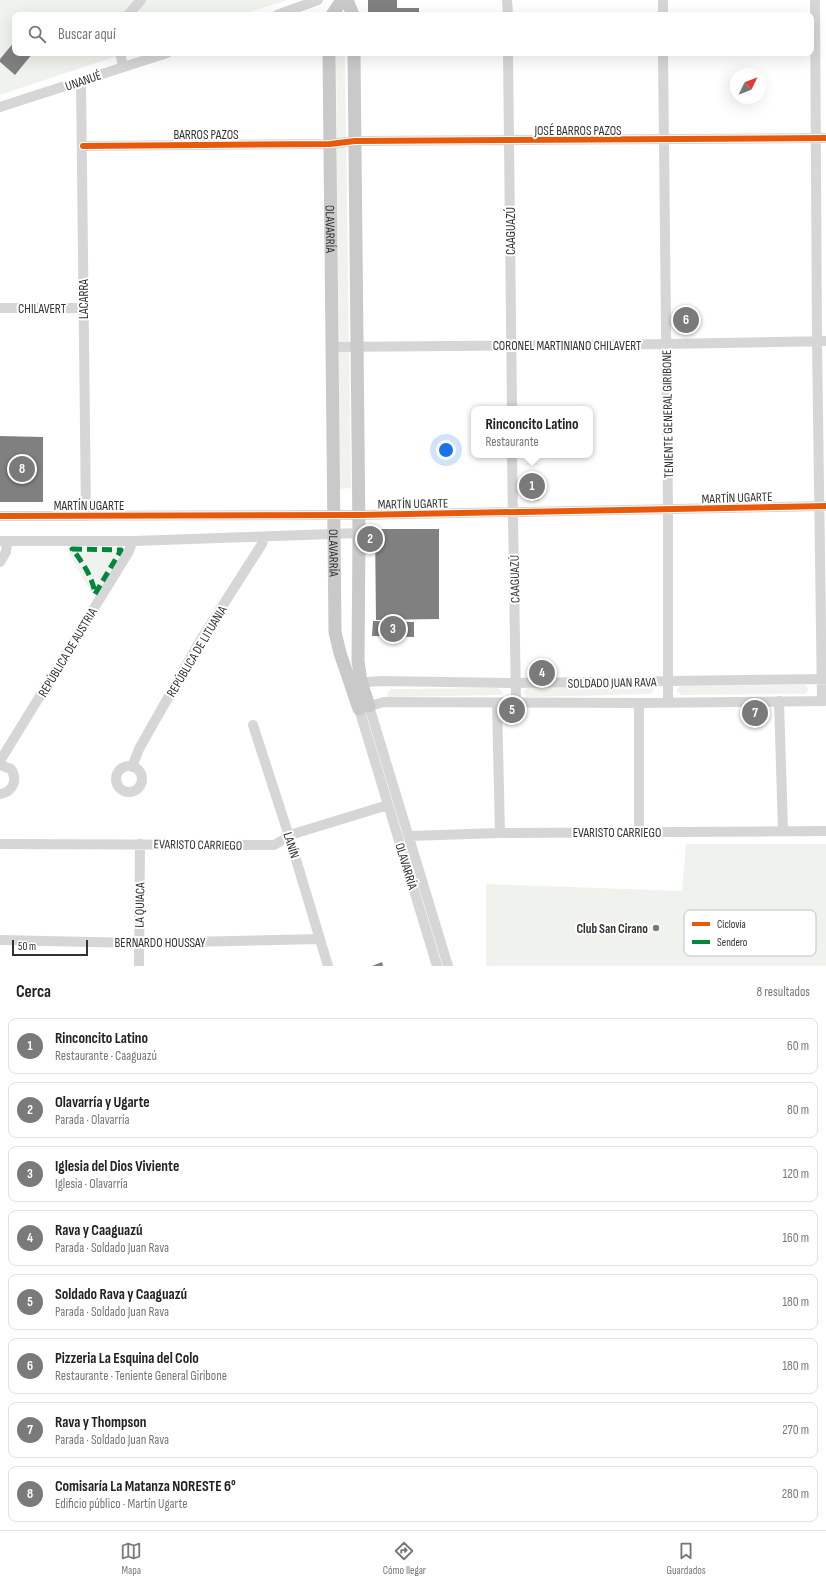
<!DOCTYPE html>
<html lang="es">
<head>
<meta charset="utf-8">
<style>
	body { margin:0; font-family:"Sofia Sans Condensed",sans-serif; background:#f2f2f2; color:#222 }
	.compass { position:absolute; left:730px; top:68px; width:36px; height:36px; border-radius:50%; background:#fff; box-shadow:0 4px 16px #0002; rotate:47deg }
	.scale { position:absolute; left:12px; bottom:10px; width:76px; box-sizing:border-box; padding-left:4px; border:2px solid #323232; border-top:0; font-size:11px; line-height:14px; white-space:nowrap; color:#323232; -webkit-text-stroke:3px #fff; paint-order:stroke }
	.you { position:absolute; left:446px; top:450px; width:14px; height:14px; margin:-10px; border:3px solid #fff; border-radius:50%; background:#1a73e8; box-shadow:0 0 0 6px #1a73e833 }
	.badge { display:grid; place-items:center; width:26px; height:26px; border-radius:50%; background:#7a7a7a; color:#fff; font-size:13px; font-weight:700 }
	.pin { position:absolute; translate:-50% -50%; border:2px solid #fff; box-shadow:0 1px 4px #0006 }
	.popup { position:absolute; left:471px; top:406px; width:122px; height:52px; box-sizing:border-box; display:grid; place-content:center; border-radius:8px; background:#fff; filter:drop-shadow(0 1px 3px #0005); font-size:13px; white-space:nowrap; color:#767676 }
	.popup b { font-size:15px; color:#222 }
	.popup::after { content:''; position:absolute; left:50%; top:100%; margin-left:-8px; border:8px solid transparent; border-top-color:#fff }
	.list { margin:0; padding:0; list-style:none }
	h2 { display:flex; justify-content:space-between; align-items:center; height:52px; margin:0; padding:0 16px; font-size:17px }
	h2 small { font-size:13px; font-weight:400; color:#767676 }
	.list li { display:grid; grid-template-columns:26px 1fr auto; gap:12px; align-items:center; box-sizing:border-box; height:56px; margin:0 8px 8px; padding:0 8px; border:1px solid #e0e0e0; border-radius:8px }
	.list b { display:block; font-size:15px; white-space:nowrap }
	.list p { margin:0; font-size:13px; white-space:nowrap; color:#767676 }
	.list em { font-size:13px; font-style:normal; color:#767676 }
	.icon { flex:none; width:22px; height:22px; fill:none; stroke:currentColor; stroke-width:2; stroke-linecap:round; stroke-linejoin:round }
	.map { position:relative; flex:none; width:826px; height:966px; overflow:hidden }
	.search { position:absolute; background:#fff; box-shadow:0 4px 16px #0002; left:12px; right:12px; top:12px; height:44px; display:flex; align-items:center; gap:10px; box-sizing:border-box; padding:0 14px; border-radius:8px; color:#767676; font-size:15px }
	.sheet { height:564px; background:#fff }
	nav { display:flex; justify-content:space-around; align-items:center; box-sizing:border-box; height:56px; border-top:1px solid #e0e0e0; background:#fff; font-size:11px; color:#767676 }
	nav a { display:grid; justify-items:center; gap:2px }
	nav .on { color:#7a7a7a }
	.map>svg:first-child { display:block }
</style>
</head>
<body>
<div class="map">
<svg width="826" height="966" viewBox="0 0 826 966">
	<rect width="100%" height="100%" fill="#fff"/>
	<path fill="#f0f3ed" d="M0,0H287L241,15H15V41L0,59Z
		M33,53H126L0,95V62L15,75Z
		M336,53H345L351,488L340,489Z
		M122,546L123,549L98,595L92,594L66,548Z
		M805,685L809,689L806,694L681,695L676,690L680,686Z
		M650,686L654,689L651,694L527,697L523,692L527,688Z
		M498,688L503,692L502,695L388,697L387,694L391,689Z
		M686,844H826V966H486V884L682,891Z"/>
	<path fill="#808080" d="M368,0H397V8H419V15H368Z
		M15,41V53H33L15,75L0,62V59Z
		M368,53H442V54L368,55Z
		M678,314H694V329H680L678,326Z
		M0,436L43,437V502H0Z
		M539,477V500L530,501L525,495L524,478Z
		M375,529H439V619L376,620Z
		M373,621L414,622V637L372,636Z
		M382,962L383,966H372Z"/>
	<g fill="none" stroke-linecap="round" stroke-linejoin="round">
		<path stroke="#d6d6d6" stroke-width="10" d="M507,0L508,15
			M663,0V15
			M815,0L817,341L822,701
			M128,15L141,0
			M277,15L318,0
			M120,53L123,66
			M508,53L512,409
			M663,53L668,510V702
			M81,81L86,516
			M0,107L167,53
			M83,146L330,144L355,141L826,138
			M0,308H83
			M332,347L666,344L826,341
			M512,455L516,703
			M0,516L359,515L826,506
			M0,541H133L359,533
			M0,562L6,552L7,541
			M354,683L381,681L515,683L826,679
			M779,701L783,831
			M497,703L500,833
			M369,706L448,966
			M253,725L289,836L328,966
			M0,761L128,553L133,541
			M0,765L11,769C18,780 13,792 0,794
			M116 779a13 13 0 1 1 26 0a13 13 0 1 1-26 0Z
			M132,767L139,749L200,641L262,544L264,537
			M639,832V703
			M409,836L500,833L826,831
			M0,844L274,845L293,834L388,805
			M0,940L138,943L319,939
			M139,966L140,844
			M437,966L359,709L384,702L639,703L826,701"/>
		<g stroke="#c9c9c9" stroke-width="13">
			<path d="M347,0L353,15"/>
			<path d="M332,15L342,0"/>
			<path id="s1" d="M329,53L335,632L340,653L359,709"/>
			<path d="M354,53L359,533L358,661L361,682L369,706"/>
		</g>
		<path stroke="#00873e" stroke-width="5" stroke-dasharray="10 5" stroke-linecap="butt" d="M72,549L121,550L95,594C93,578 82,561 72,549Z"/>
		<defs>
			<path id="cycleway" d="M83,146L330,144L355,141L826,138
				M0,516L359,515L826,506"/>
		</defs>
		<use href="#cycleway" stroke="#fff" stroke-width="8"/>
		<use href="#cycleway" stroke="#e8590c" stroke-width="6"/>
	</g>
	<circle fill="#7a7a7a" stroke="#fff" stroke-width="1.5" cx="656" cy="928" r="4"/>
	<g text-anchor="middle" stroke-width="4" stroke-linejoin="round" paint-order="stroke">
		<g font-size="13" fill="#323232" stroke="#fff">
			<text transform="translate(83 80) rotate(-19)" y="5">UNANUÉ</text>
			<text x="578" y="135">JOSÉ BARROS PAZOS</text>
			<text x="206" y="139">BARROS PAZOS</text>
			<text dy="5" stroke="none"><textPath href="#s1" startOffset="176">OLAVARRÍA</textPath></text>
			<text transform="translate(510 231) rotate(-90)" y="5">CAAGUAZÚ</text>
			<text transform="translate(83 299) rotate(-90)" y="5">LACARRA</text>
			<text x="42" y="313">CHILAVERT</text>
			<text x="567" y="350">CORONEL MARTINIANO CHILAVERT</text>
			<text transform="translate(667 414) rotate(-91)" y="5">TENIENTE GENERAL GIRIBONE</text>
			<text transform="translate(737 497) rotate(-2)" y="5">MARTÍN UGARTE</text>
			<text transform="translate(413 503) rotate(-1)" y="5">MARTÍN UGARTE</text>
			<text x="89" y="510">MARTÍN UGARTE</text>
			<text dy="5" stroke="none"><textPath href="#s1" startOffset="500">OLAVARRÍA</textPath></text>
			<text transform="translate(514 579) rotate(-91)" y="5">CAAGUAZÚ</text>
			<text transform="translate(196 651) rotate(-59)" y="5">REPÚBLICA DE LITUANIA</text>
			<text transform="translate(67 652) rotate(-59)" y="5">REPÚBLICA DE AUSTRIA</text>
			<text transform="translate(612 682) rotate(-1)" y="5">SOLDADO JUAN RAVA</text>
			<text x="617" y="837">EVARISTO CARRIEGO</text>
			<text transform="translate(198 844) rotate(1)" y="5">EVARISTO CARRIEGO</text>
			<text transform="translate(292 845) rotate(73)" y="5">LANÍN</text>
			<text transform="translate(407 866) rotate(73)" y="5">OLAVARRÍA</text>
			<text transform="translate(139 905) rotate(-89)" y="5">LA QUIACA</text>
			<text x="160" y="947">BERNARDO HOUSSAY</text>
		</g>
		<g font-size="13" font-weight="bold" fill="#323232" stroke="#fff" text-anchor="end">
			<text x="648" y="933">Club San Cirano</text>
		</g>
	</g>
	<rect x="684" y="910" width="132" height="46" rx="6" fill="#fff" stroke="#c2c2c2" stroke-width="1"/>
	<rect x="692" y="922" width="18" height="4" fill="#e8590c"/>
	<rect x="692" y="940" width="18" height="4" fill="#00873e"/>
	<g font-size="11" fill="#323232">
		<text x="717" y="928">Ciclovía</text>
		<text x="717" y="946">Sendero</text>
	</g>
</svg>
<svg class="compass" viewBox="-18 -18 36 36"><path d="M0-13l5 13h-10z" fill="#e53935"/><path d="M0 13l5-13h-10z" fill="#767676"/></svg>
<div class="scale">50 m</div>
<div class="you"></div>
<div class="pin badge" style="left:532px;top:486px">1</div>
<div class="popup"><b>Rinconcito Latino</b>Restaurante</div>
<div class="pin badge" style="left:370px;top:539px">2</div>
<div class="pin badge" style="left:393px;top:629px">3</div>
<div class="pin badge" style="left:542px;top:673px">4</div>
<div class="pin badge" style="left:512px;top:710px">5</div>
<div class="pin badge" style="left:686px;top:320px">6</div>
<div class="pin badge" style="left:755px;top:713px">7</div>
<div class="pin badge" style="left:22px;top:469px">8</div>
<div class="search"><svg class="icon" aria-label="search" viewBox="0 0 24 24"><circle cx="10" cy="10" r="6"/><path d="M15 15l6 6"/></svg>Buscar aquí</div>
</div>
<section class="sheet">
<h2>Cerca<small>8 resultados</small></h2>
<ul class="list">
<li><span class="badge">1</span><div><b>Rinconcito Latino</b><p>Restaurante · Caaguazú</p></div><em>60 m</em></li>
<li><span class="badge">2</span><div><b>Olavarría y Ugarte</b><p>Parada · Olavarría</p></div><em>80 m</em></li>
<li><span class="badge">3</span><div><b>Iglesia del Dios Viviente</b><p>Iglesia · Olavarría</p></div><em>120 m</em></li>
<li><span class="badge">4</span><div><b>Rava y Caaguazú</b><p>Parada · Soldado Juan Rava</p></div><em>160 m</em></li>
<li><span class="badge">5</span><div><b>Soldado Rava y Caaguazú</b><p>Parada · Soldado Juan Rava</p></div><em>180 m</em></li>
<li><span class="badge">6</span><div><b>Pizzeria La Esquina del Colo</b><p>Restaurante · Teniente General Giribone</p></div><em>180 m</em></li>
<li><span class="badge">7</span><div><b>Rava y Thompson</b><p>Parada · Soldado Juan Rava</p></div><em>270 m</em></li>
<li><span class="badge">8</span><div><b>Comisaría La Matanza NORESTE 6°</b><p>Edificio público · Martín Ugarte</p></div><em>280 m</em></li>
</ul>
</section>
<nav>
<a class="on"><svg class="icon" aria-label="map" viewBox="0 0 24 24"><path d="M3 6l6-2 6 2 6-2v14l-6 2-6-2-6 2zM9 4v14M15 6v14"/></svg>Mapa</a>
<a><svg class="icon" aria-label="directions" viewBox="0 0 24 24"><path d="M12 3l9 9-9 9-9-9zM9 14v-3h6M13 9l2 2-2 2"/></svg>Cómo llegar</a>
<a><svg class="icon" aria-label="saved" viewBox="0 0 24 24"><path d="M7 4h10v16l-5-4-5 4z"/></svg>Guardados</a>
</nav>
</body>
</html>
